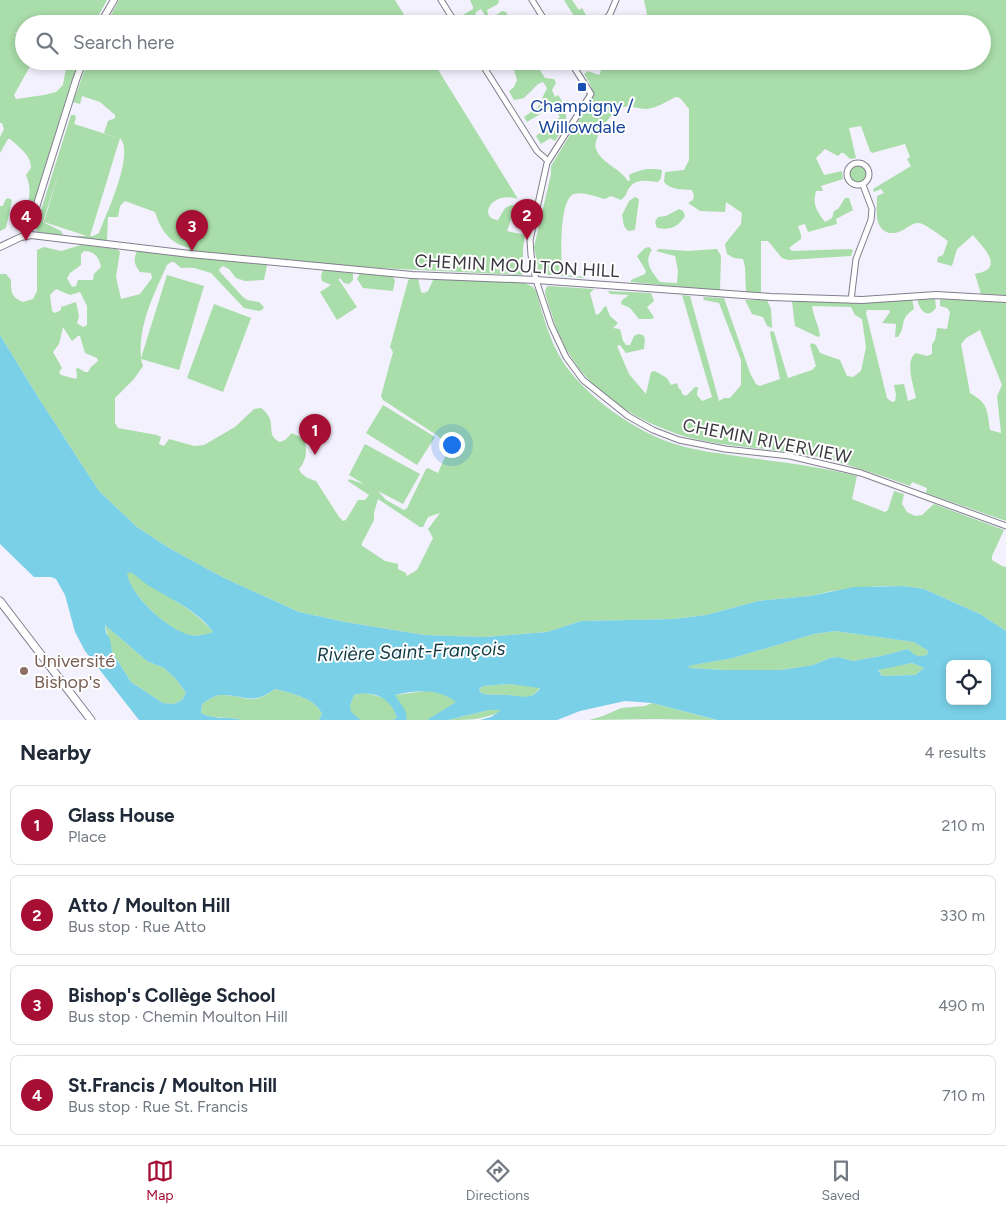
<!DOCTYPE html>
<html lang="en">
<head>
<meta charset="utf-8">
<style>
	body { margin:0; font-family:Figtree,sans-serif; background:#f6f6f7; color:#1f2937 }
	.controls { position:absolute; right:15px; bottom:15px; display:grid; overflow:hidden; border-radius:8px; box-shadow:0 2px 8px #0003 }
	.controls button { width:45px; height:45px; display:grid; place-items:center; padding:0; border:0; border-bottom:1px solid #e0e1e3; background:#fff; color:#1f2937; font:25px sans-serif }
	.you { position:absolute; left:451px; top:444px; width:18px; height:18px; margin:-12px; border:4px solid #fff; border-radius:50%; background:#1a73e8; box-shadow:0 0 0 8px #1a73e833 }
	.badge { display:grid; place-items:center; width:32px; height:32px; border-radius:50%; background:#a70e34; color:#fff; font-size:16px; font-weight:700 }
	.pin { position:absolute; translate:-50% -41px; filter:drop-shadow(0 1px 2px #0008) }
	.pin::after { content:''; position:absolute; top:26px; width:18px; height:15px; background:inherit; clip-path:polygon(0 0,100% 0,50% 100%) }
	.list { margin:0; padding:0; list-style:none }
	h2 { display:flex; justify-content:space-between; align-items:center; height:65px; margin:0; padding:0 20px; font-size:21px }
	h2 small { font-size:16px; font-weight:400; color:#747a83 }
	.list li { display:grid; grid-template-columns:32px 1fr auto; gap:15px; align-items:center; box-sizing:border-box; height:80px; margin:0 10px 10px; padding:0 10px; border:1px solid #e0e1e3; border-radius:8px }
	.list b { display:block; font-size:19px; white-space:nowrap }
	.list p { margin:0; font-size:16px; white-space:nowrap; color:#747a83 }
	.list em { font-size:16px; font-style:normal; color:#747a83 }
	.icon { flex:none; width:28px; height:28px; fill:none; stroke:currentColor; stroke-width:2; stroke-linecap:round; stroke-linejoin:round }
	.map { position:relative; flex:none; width:1006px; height:720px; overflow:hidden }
	.search { position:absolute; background:#fff; box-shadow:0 2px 8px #0003; left:15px; right:15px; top:15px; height:55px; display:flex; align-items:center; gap:12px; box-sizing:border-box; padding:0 18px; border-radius:28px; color:#747a83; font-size:19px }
	.sheet { height:425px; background:#fff }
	nav { display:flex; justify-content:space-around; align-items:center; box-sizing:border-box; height:70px; border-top:1px solid #e0e1e3; background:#fff; font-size:14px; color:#747a83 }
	nav a { display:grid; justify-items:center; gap:2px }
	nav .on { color:#a70e34 }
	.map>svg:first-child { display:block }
</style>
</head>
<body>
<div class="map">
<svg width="1006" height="720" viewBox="0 0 1006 720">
	<rect width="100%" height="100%" fill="#f3f1fd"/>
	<path fill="#a9dda9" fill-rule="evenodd" d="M0,0H107L94,24H24V35L15,32L24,46V61H33L14,95L16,99L44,95L56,92L63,85L66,68L64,61H78L31,211L24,229L20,231L17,230C25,211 35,195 26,175L31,168C31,155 19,147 10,139H8L0,153V137L4,129L2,123H0Z
		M119,0H395L410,24H106Z
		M470,0H499L498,4L487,10L488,15L492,18L502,11L506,12L509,18L508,23L489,22L481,9L476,12L474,24H466L461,16L473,9V7Z
		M564,0H572L579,10L582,8L586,15L595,24H579Z
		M644,0H1006V295L981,294L975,274C978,273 984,272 987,270C999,261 979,243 973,235L957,249L952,266L937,262L938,257L943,255L948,241C942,237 925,223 918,223C912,223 906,229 901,231C897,233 893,233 889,233C873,228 877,210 877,196L884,193L881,189L874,192L873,189L911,166L907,159L910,157L905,144L872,153L870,151L861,126L849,128L856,158L850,159L844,153H841L838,156L825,149L816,158L824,175L842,171L843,179L821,186L823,191H816C812,205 817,211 825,222L832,218L834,211L838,209L845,198H849L853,210L836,219L837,224L808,232L805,224L798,226L801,235V239L789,248L792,251L850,249L853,250L851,256L788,260L782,258L768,241H761V293L746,292L745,267L743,259L734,258L727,254L725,244L741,224L742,213L726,202L725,212L700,211L688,203L693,200L694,196L692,190C682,189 670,190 664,182L665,172L684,170L689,160V109L680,98L676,97C667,101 657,108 647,109C639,110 630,104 621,108C612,111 592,139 596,149C602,164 620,168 628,181L630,180L629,175C642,169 648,168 662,170L661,178L658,182C650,181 636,178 630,187C625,193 629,193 621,200L611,196L605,199C597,197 582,191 574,194C559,199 561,256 562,270L565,275L586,277L583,278L541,274L539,273L534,247L551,174V166L592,99C594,89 589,82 584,74L588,71L599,75L604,64L601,61H982V24H642L647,14Z
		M88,61H445L437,68L518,199C490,190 478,219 498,220L505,208L511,205L516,206L507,231L525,235L523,248V274L521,275L339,266L189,251V248C170,243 161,231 155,212L125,201L120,206L118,217H108L107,241L72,237L75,236H87L44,222L59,172L43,222L61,231L63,235L37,232L36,226L71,115H75L76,118L74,124L115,137L104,133L108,121L115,118V115L100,102L82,96L80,104L73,102ZM120,138C135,154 106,214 99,233L93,236H90Z
		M522,61H534L545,78L554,79L556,83L552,90L555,97L558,95L564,104L567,123L555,141L550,138L541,144L536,136L560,117L554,108H550L527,122L524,117L538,107L547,88L543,82L538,84L524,98L514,100L509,91L514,87L517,80L513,67Z
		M849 174a9 9 0 1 1 18 0a9 9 0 1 1-18 0Z
		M635,197L639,199L635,230L628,231L624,226L622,215L629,201Z
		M8,198L12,200L6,228L0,231V206H3L5,200Z
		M679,209L683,211L685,216C677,228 670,230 657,228L655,222L658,217L666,216Z
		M81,245L117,249L120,252L116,277L121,299L140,294L152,278L151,273L140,272C134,265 133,259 137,251L267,265L264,280L245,281L236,278C230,271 232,270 223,266L219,269L220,272L243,297L247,300L259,302L264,307L262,310L259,311L244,308L211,273C197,269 197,267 181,268L174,262H171L167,265C154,294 138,325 141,358L167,275L204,286L179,370L141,359L143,366L134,379L115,398V423L118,428L157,435L161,437L159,444L164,446L169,439L194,446L204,445L235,427L254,409L261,408C280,422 263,434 280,442L285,440L292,433L304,439C308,450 306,461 299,469C301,476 310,479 316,481L339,517L343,521L346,520L358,500H365L369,495L348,481L349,479L364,484L349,475L365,444L420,474L403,504L378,491L386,500L404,510L407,508L426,469L428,468L438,473L447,452L443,442L438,436L383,400L381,396L393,352L390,347L408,281L411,277L418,278L421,292L424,293L428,291L434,278L525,283L533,287L536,291C543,315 549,340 563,362C586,397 637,433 678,445C697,451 718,453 737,456C778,462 818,466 857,476L852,499L885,512L888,510L894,491L904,494L902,504L907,512L915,516L922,515L934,504L1004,530L992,556V560L1002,566L1006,567V631L980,614L924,589L902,586H879L832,591L810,596L758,601L706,615L674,619L581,621L547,632L484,637L424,635L345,622L299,612L224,578L169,548L137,527L99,491L38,397L0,335V274H6L11,280C11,292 11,297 23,302L33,299L37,291V250L44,247L61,251ZM84,251C94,251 99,257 101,267L94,274L93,280H78L76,286L72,287L67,278L70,273L81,265V254ZM56,289L70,295L80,292L87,306V325L83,327L77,323L79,316L76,302L61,307V310L55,313L52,311L50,295ZM63,327L72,341L78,336H80L85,353L97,358L98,361L91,367L88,372H85L78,368L76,369L77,376L76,379L61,375L59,372L62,368L53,352L59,344ZM378,499L420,527H423L428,517L440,513L428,529L433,538L417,570L407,576L406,573L398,569V564L385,561L361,545L374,520V513Z
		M649,247L652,250C643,262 652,272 660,282L677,283L678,271L675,256L656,251L659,249L688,251L717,249L721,256L720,291L631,282V280L645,274L646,271L637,256L645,248Z
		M323,270L353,273V280L349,284L344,283L340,278L338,280H339L357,307L337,320L320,292L331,285L322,281L321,276Z
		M360,273L392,276L395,280L393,291L363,288L357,279Z
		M548,286L594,289L590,293L596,315L600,313L604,307L606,306L610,316L618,323L613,328L620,329L623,341L626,345H630L634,336L638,334L643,335L645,339L644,349L626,353L620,345L617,346L629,374L646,394L651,372L655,371L667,378L671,385L677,383L679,389L681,390L682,394L686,396L695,387H698L697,395L702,401L712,397L682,295L690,296L719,401L724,398H730L741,385V360L719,303L704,300L703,297L724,298L750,373L756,384L760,386L780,379L770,333L771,331L774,332L788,378L812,370L816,366L810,345L812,343L816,345L820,353L840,360L847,376L853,377L861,371L866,347L862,319L855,315L851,307L812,306C813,316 819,325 820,336L818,337L795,326L792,302L794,301L854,303L912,299L914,309C898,320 907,325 898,337H895L896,324L882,323L890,312L889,310H867L866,313L887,398L892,402L895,401L896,395L894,385L904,384L908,401L916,398C914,386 904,361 916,353L927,356L932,354V344L935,340L937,328L947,329L950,312L947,308L940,306V299L1006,302V521L926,493L927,488L912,482L910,486C876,474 843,462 808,455C775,449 742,448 710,442C660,434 601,403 573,360C559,340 552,316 545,293L546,288ZM980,330L1002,385L997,396L1001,433L990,430C987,410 989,404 970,393L961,344L966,338Z
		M608,291L651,293L654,301L647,307L654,317L652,319H639L630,308L621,304L622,300L629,295L610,294Z
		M935,298L936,308C926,321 919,308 917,299Z
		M745,300H767L771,309L772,328L767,326L763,317L752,314Z
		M214,304L251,318L223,392L187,378Z
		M383,405L435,437L417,465L366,433Z
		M130,571C157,592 192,606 213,632C206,635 198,636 190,635C168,631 132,596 126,574Z
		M105,625L147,661L164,668L176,679L186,693L182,700L174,704L163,703L131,682L112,652Z
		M835,631L915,642L927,650L928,654C919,658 915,657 908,649L881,656L853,661L838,657L830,658L813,665L781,670H724L690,668L687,666L733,658L814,634Z
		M912,663L924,668L915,675L882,676L878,669Z
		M509,684L540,687C532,702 519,696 506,695C497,694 490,696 481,693L479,689L483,686Z
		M275,689C290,693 316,698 322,714L319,720H242C228,716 213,720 201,713L202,704C207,701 213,696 219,695C244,694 251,708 275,689Z
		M432,690L446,694L457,702L427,720H406L407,718L395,695Z
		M363,693C381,696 392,699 397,718L392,720H361L350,712V706L354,695Z
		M652,703L716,720L655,719L589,720L603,716L621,708L645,706Z
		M489,710H503C484,720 470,720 448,720Z"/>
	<path fill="#79d0e7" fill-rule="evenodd" d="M0,335L38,397L99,491L137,527L169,548L224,578L299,612L345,622L424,635L484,637L547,632L581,621L674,619L706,615L758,601L810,596L854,587L903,586L924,589L980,614L1006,631V720H717L652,703L625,701L580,711L557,720H480L491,717L501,710H489L448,720H427L456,702C438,688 416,690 395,695L405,710L407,718L406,720H392L397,718C391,698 374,690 354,695L350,706L351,712L361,720H319L322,714C316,698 290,693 275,689C250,707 245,694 219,695C213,696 207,701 202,704L201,713C213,720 228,716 242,720H139L85,651L75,632L65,595L56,579L51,577H34L0,544ZM130,572C137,576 143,582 149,586C171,599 198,611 213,632C205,635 197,636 190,635C168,630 131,596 127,574ZM105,625L147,661L164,668L176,679L186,693L182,700L174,704L163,703L131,682L112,652L110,639L106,633ZM835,631L914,642L927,650L928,654C919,658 915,656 908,649L881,656L853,661L838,657L830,658L813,665L781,670H724L690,668L688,666L733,658L814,634ZM912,663L924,668L915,675L882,676L878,670ZM950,664H987V701H950ZM509,684L540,688C532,702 518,695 506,695C497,694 490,696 481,693L479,689L483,686Z"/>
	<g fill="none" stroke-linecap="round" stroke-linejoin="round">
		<defs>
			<path id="minor" d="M441,0L456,24
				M532,0L547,24
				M602,24L610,14L616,0
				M480,61L537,151L548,161
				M570,61L591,94L547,163L530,240L531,255L536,280L551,325L566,357L583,380L628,416L653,430L679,440L725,449L790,456L861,473L1006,526
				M847 174a11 11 0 1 1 22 0a11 11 0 1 1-22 0Z
				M851,300L856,259L871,220L872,209L863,185"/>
			<path id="tertiary" d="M100,24L114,0
				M27,236L76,80L83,61
				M0,247L21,237L31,235L190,254L412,275L536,280L771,297L862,300L936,295L1006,299"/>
			<path id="secondary" d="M0,601L91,720"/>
		</defs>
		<use href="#minor" stroke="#827f8d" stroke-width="7"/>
		<use href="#tertiary" stroke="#827f8d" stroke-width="8"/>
		<use href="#secondary" stroke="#827f8d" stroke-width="9"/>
		<use href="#minor" stroke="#fff" stroke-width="5"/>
		<use href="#tertiary" stroke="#fff" stroke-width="6"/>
		<use href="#secondary" stroke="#fff" stroke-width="7"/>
	</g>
	<rect fill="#1a4fb4" stroke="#fff" stroke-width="2" x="577" y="82" width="10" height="10" rx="2.5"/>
	<circle fill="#8d6e63" stroke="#fff" stroke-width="2" cx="24" cy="671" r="5"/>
	<g text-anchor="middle" stroke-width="4" stroke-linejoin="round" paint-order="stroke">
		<g font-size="18" fill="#164399" stroke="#fff">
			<text x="582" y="112">Champigny /<tspan x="582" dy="21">Willowdale</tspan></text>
		</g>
		<g font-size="18" fill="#3a393f" stroke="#fff">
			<text transform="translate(517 266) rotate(3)" y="6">CHEMIN MOULTON HILL</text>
			<text transform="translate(767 441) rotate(11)" y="6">CHEMIN RIVERVIEW</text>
		</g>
		<g font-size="18" fill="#785e54" stroke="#fff" text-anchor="start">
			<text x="34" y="667">Université<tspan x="34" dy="21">Bishop's</tspan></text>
		</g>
		<g font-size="19" font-style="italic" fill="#113b45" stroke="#fff">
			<text transform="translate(411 651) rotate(-2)" y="7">Rivière Saint-François</text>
		</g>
	</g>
</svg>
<div class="controls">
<button><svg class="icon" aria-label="locate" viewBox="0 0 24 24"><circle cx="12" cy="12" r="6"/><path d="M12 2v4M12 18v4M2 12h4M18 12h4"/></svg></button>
</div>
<div class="you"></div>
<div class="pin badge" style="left:315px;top:455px">1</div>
<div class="pin badge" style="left:527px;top:240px">2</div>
<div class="pin badge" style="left:192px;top:251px">3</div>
<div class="pin badge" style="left:26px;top:241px">4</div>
<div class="search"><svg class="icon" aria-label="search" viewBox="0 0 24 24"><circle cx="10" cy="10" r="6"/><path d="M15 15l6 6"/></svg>Search here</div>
</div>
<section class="sheet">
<h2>Nearby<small>4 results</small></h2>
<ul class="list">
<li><span class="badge">1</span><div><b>Glass House</b><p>Place</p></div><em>210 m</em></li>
<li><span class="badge">2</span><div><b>Atto / Moulton Hill</b><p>Bus stop · Rue Atto</p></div><em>330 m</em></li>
<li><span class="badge">3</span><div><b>Bishop's Collège School</b><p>Bus stop · Chemin Moulton Hill</p></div><em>490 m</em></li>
<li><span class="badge">4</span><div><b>St.Francis / Moulton Hill</b><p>Bus stop · Rue St. Francis</p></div><em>710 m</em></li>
</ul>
</section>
<nav>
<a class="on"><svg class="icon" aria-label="map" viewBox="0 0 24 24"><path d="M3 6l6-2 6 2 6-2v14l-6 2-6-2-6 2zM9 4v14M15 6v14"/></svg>Map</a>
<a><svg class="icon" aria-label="directions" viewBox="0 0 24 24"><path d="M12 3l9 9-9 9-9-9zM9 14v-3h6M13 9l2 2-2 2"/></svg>Directions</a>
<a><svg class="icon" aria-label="saved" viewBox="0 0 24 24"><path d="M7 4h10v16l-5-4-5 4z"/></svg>Saved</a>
</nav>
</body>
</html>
